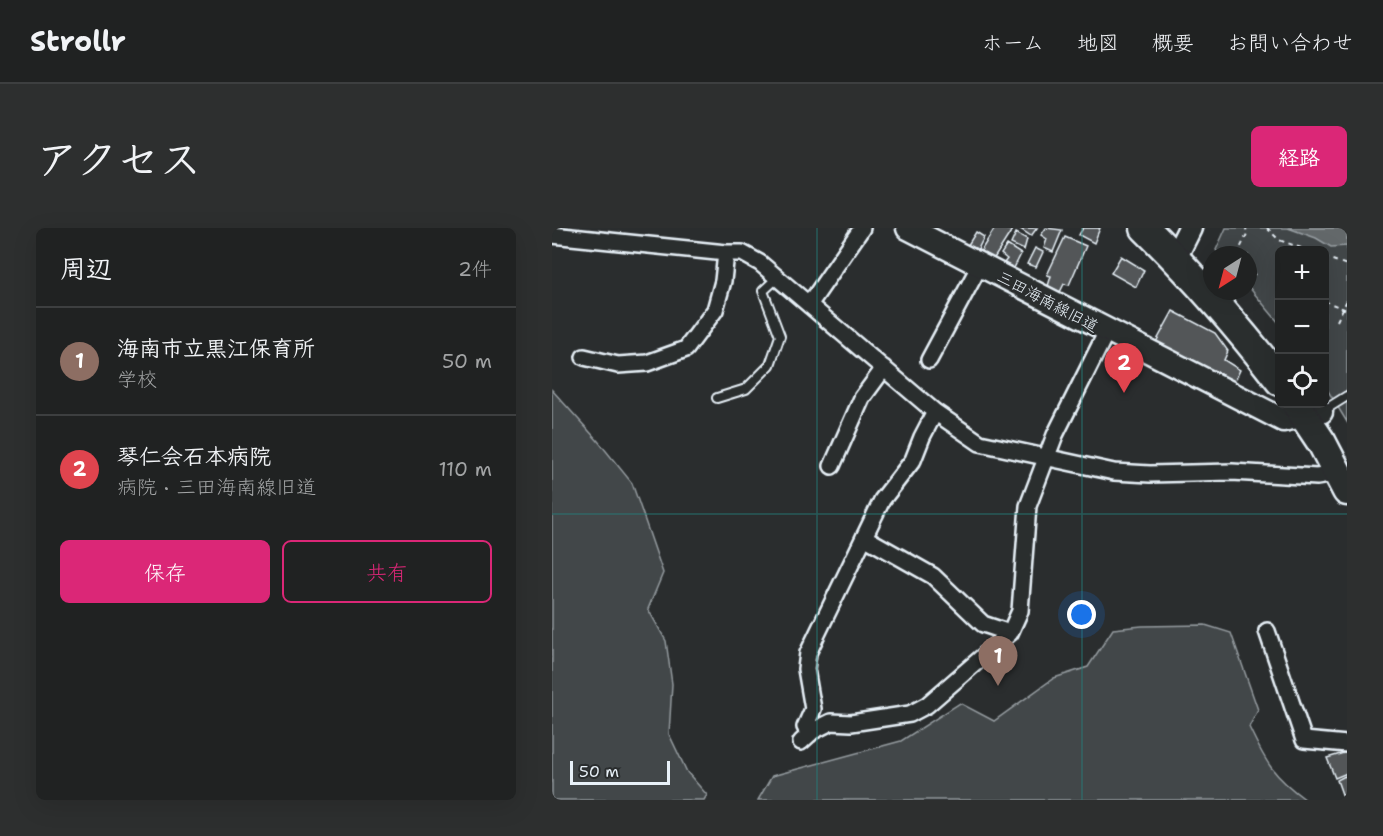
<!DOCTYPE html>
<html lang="ja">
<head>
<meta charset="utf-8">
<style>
	body { margin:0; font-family:"Shantell Sans","Klee One",sans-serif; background:#2d2f2f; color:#f1f3f6 }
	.controls { position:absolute; right:18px; top:18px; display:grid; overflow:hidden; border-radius:9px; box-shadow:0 6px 24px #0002 }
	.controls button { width:54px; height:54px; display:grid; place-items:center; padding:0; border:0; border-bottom:2px solid #3d3f40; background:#202222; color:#f1f3f6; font:30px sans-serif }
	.compass { position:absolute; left:651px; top:18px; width:54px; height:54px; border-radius:50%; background:#202222; box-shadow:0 6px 24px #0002; rotate:216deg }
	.scale { position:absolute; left:18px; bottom:15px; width:100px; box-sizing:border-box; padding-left:6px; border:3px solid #e8f1f8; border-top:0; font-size:16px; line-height:21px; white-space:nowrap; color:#e8f1f8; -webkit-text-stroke:4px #2a2d2e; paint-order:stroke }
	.you { position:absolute; left:530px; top:387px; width:21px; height:21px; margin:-15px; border:4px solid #fff; border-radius:50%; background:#1a73e8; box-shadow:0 0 0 9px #1a73e833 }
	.badge { display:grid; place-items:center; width:39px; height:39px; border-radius:50%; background:#db2777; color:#fff; font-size:20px; font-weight:700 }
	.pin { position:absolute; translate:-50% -50px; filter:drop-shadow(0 2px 3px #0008) }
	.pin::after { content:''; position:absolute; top:32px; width:21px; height:18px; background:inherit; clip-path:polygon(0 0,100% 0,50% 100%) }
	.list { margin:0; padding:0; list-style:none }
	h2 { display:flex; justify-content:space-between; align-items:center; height:78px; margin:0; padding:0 24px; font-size:26px }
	h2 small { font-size:20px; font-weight:400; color:#a2a4a5 }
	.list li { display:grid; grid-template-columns:39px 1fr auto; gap:18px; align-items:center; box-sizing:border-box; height:108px; padding:0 24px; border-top:2px solid #3d3f40 }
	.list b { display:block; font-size:22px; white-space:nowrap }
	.list p { margin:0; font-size:20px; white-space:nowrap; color:#a2a4a5 }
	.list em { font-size:20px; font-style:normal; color:#a2a4a5 }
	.actions { display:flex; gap:12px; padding:18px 24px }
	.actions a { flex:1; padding:14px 0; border:2px solid #db2777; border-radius:9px; text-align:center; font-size:21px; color:#db2777 }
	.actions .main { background:#db2777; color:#fff }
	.icon { flex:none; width:33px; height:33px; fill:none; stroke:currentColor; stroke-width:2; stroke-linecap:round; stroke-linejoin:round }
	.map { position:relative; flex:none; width:795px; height:572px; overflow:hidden; border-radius:9px }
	header { display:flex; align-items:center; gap:36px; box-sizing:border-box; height:84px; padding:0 30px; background:#202222; border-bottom:2px solid #3d3f40 }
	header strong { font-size:28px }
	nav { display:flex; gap:33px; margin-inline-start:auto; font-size:21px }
	.intro { display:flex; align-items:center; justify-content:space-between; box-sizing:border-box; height:144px; padding:0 36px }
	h1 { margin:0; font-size:42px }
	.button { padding:15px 27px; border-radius:9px; background:#db2777; color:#fff; font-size:21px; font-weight:700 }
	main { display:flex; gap:36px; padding:0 36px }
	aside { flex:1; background:#202222; border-radius:9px; box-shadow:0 6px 24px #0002 }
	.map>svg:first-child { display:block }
</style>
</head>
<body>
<header>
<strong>Strollr</strong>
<nav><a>ホーム</a><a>地図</a><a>概要</a><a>お問い合わせ</a></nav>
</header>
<div class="intro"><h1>アクセス</h1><a class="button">経路</a></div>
<main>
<aside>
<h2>周辺<small>2件</small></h2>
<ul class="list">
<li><span class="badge" style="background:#8d6e63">1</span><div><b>海南市立黒江保育所</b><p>学校</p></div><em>50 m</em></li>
<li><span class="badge" style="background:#e0444e">2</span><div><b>琴仁会石本病院</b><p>病院 · 三田海南線旧道</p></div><em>110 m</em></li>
</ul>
<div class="actions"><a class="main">保存</a><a>共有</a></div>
</aside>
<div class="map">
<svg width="795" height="572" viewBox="0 0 795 572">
	<rect width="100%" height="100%" fill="#2a2d2e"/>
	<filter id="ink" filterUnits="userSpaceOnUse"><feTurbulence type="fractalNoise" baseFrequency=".0167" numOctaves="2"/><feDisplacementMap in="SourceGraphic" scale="12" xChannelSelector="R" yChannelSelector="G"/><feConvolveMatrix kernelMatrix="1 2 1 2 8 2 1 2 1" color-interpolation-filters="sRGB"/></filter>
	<g filter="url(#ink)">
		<path fill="#424648" stroke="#959ca0" stroke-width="1.5" d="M674,0H795V194L773,158L772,22H728L727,95L696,58V27H668L664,22Z
			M0,162L46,213L80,255L111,345L96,381L114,413L120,456L117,506L135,544L155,567L152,572H0Z
			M653,397L679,405L706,482L697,499C714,535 721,548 754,572H206L220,548L349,513L408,475L442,493L502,450L536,439L561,401L590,398Z"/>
		<path fill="#63686b" stroke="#989fa3" stroke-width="1.5" d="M736,0H795V18L779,19L764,10Z"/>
		<path fill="#535759" stroke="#e8f1f8" stroke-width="1.5" d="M443,0L460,2L441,32L428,24Z
			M467,0H485L479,8Z
			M494,0L510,2L501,24L492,20L495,11L489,7Z
			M531,0H548L542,15L527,7Z
			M424,4L432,9L424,25L414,20Z
			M464,5L475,11L472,22L459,16Z
			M513,9L534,18L517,57L512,56L508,64L496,58L499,48L495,47Z
			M455,17L469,26L462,40L452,35L455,31L449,26Z
			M483,20L491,24L484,39L475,36Z
			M569,28L592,42L584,59L559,45Z
			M621,83L663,105L676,123L672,132L688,142L681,157L603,116Z
			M795,524V545L783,550L775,530Z
			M793,548L795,550V567L791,569L785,552Z"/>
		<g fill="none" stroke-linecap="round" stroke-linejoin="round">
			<defs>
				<path id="lane" d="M165,170L194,161L218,137L228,108L211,63L225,50
					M771,183L795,168"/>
				<path id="street" d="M0,7L174,25H190L208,35L383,184L428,215L562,244L598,246L680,244L765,249L789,245
					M257,77L310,0
					M32,129L66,137L95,135L134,121L163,82L171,53L174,25
					M377,132L428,37
					M280,238L310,170L332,140
					M312,309L381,348L431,396L458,405
					M715,403L752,512L795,516
					M258,506L253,499L261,481L254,441L256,425L330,272L361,232L370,209L383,184
					M249,514L261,503L279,494L299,495L358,486L375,477L458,405L468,383L476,278L503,207L555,103"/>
				<path id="secondary" d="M356,0L731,192L769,184
					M623,30L638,0"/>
				<path id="highway" d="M593,0C642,48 686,99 728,153
					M744,176L770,215L795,263"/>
			</defs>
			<use href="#lane" stroke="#e8f1f8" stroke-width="12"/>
			<use href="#street" stroke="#e8f1f8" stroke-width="20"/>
			<use href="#secondary" stroke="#e8f1f8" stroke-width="27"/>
			<use href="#highway" stroke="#e8f1f8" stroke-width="33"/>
			<path stroke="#e8f1f8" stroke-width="2" stroke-dasharray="4.5 4.5" stroke-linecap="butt" d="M715,0L727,12L755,22
				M685,27L695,6L694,0
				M772,29L795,37
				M696,39L703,47
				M772,73L795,82
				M785,93L795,72"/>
			<use href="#lane" stroke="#2a2d2e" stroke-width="8"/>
			<use href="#street" stroke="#2a2d2e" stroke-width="15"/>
			<use href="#secondary" stroke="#2a2d2e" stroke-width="22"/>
			<use href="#highway" stroke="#2a2d2e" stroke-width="28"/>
		</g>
	</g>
	<path fill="none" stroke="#25827c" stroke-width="1.5" stroke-opacity="0.55" d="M265,0V572M530,0V572M0,286H795"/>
	<g text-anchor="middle" stroke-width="4.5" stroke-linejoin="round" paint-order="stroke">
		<g font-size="16" fill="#e8f1f8" stroke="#2a2d2e">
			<text transform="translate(496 73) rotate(28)" y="6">三田海南線旧道</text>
		</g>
	</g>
</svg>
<div class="controls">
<button>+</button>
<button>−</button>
<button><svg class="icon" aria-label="locate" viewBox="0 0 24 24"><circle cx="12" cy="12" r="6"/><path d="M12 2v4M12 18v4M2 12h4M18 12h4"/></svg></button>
</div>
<svg class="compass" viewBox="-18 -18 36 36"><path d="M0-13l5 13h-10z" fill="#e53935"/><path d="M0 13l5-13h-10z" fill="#a2a4a5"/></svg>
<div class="scale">50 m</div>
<div class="you"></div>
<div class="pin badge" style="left:446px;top:458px;background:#8d6e63">1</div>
<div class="pin badge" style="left:572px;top:165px;background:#e0444e">2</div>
</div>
</main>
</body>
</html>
